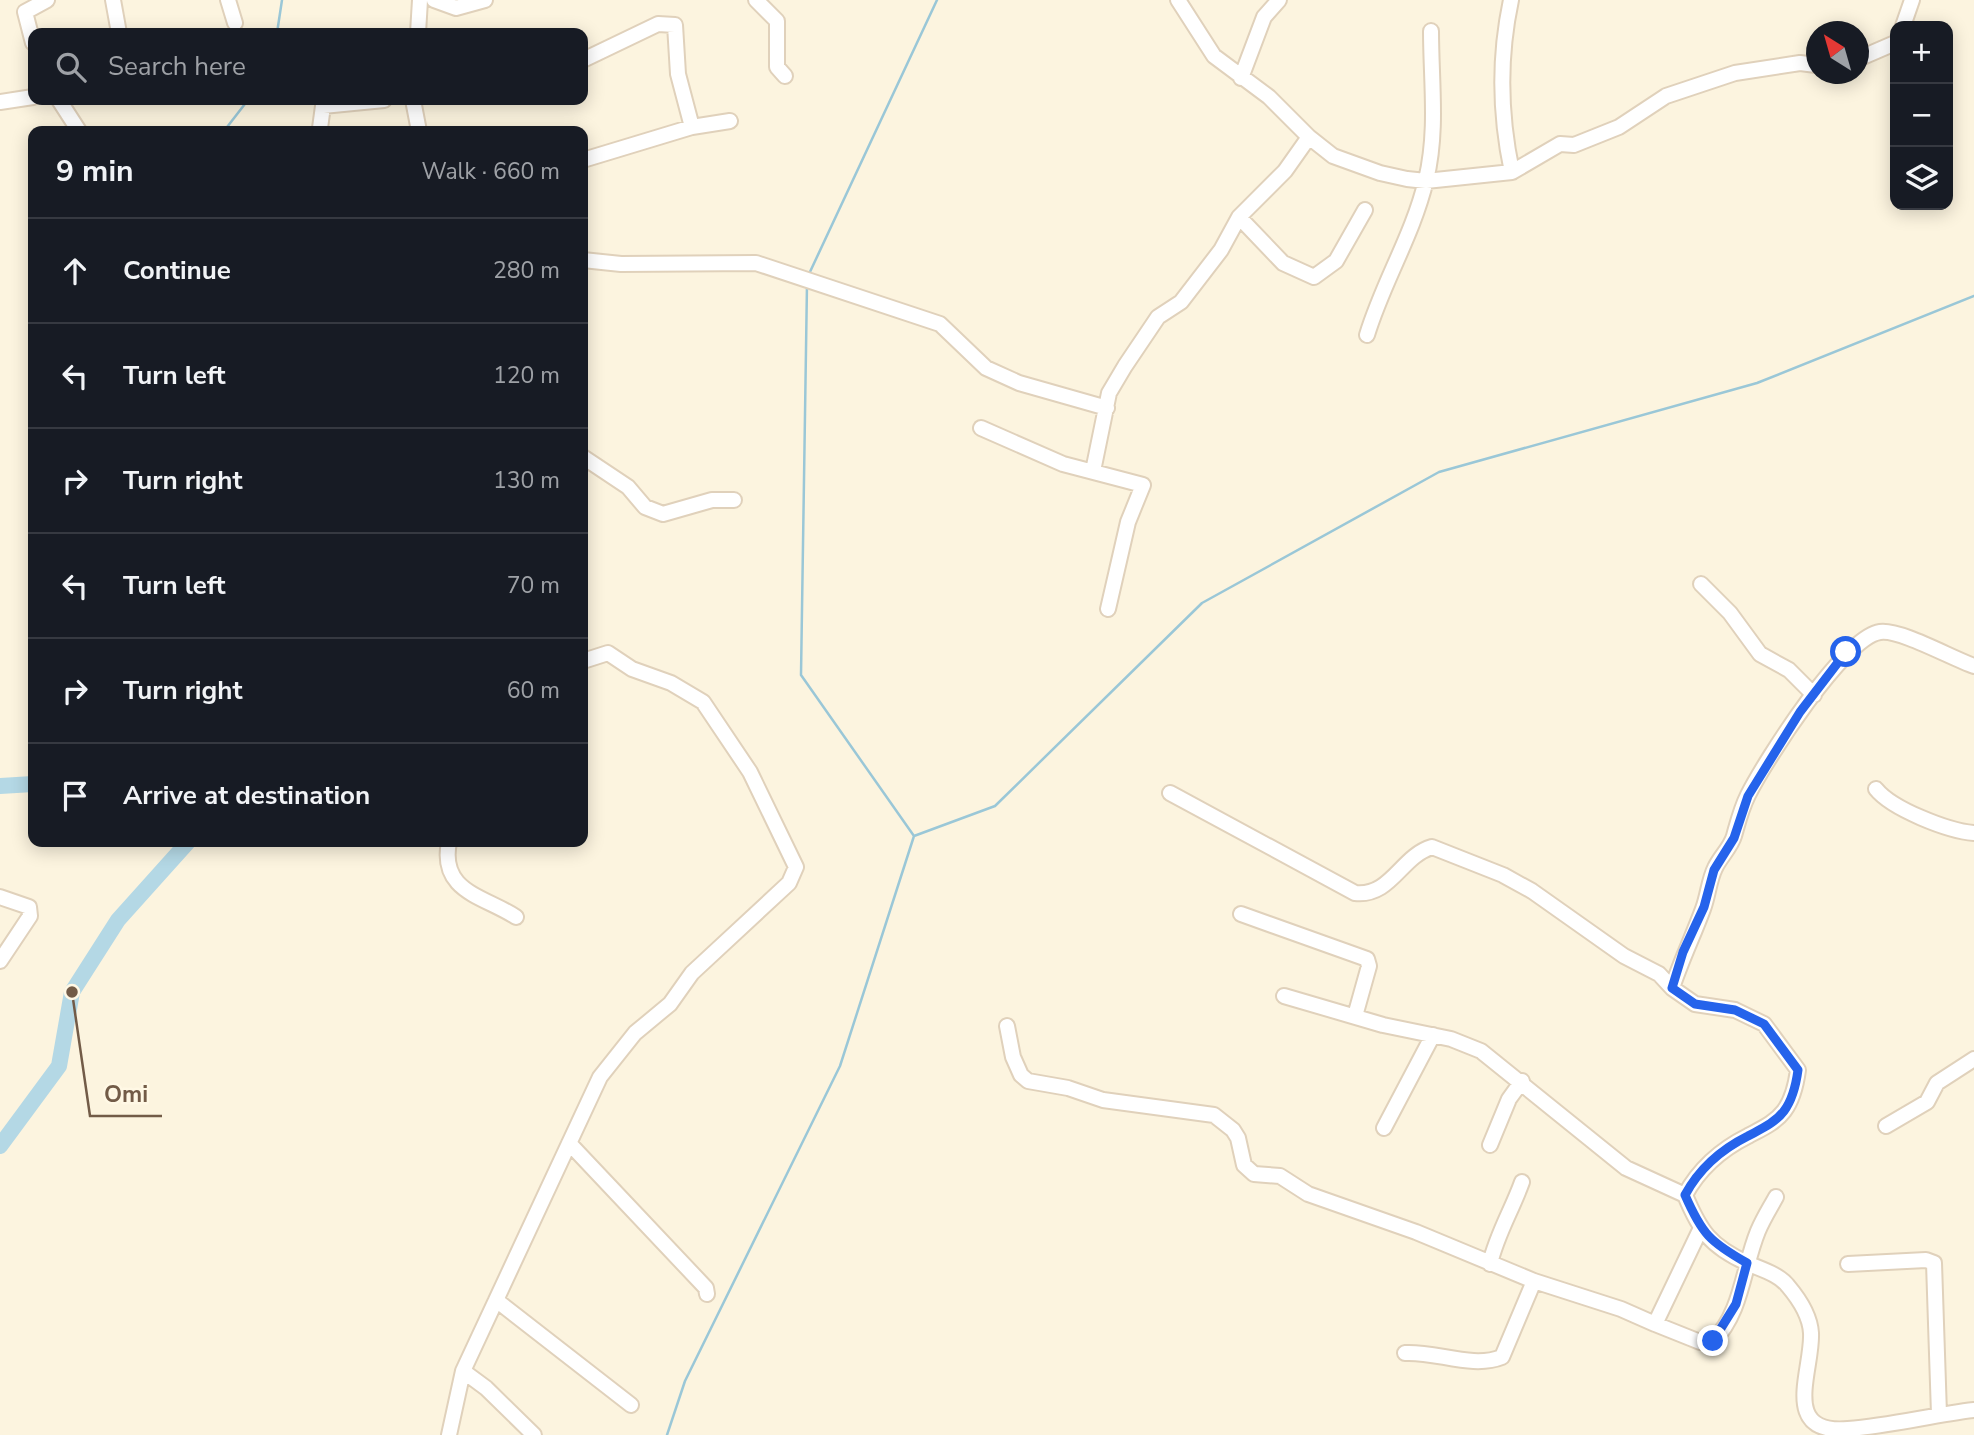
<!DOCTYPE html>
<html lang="en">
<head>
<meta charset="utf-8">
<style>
	body { margin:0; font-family:"Nunito Sans",sans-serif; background:#242831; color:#f1f3f6 }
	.controls { position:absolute; right:21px; top:21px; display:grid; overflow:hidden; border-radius:14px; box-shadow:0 4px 18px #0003 }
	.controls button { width:63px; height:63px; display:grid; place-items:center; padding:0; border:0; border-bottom:2px solid #363941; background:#171b24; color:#f1f3f6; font:35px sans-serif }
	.compass { position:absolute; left:1806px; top:21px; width:63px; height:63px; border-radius:50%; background:#171b24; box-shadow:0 4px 18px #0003; rotate:323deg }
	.stop { position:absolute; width:21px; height:21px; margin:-16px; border:5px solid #2563eb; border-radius:50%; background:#fff }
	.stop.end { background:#2563eb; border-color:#fff; box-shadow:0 2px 7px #0008 }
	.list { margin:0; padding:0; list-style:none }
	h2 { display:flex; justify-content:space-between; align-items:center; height:91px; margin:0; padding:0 28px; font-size:30px }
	h2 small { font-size:23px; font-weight:400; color:#9ea1a6 }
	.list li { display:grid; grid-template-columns:46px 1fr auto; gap:21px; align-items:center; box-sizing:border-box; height:105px; padding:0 28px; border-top:2px solid #363941 }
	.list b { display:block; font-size:26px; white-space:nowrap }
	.list em { font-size:23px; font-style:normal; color:#9ea1a6 }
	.icon { flex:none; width:38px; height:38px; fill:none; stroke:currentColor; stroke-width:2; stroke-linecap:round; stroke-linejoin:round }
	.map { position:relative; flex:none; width:1974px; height:1435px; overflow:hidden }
	.search { position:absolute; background:#171b24; box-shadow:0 4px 18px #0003; left:28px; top:28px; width:560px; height:77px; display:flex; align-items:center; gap:18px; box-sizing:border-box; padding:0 24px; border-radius:14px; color:#9ea1a6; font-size:26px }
	.panel { position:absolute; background:#171b24; box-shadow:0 4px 18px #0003; left:28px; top:126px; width:560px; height:721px; border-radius:14px }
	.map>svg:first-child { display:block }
</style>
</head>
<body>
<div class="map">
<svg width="1974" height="1435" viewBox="0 0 1974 1435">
	<rect width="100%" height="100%" fill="#fcf4df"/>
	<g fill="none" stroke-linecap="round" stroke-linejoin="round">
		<path stroke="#9ac7d7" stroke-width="2.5" d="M277,33L282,0
			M224,131L248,100
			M809,274L937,0
			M914,836L995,806L1202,603L1439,472L1757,383L1974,296
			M667,1435L685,1381L840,1066L914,836L801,675L807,284"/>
		<path stroke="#b4d8e5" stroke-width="16" d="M0,786L33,784
			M0,1146L59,1066L72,992L118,920L188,842"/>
		<defs>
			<path id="minor" d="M113,0L119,33
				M228,0L235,23
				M434,0L456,8L485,0
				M756,0L777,21V67L785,76
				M1178,0L1214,56L1269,97L1309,137L1333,156L1380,173L1407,179L1426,181L1512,172L1560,144L1574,145L1619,127L1666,96L1735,73L1800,63L1816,65
				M1511,0C1499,56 1500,116 1512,172
				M1903,26L1912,0
				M418,33L420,0
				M33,43L25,12L47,0
				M1858,59L1895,43
				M583,60L658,24L675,25L678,74L692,127
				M1241,78L1264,17L1279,0
				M59,100L79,131
				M413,100L419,131
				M0,102L33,97
				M320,128L323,106L384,100
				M583,160L692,127L730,121
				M1239,217L1283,263L1314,277L1336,261L1365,210
				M583,260L621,264L756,263L940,324L986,368L1019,383L1107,408
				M1367,335C1383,282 1413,235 1426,180C1438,130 1431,82 1431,31
				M981,428L1063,464L1143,485L1128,522L1108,609
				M583,457L628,487L645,507L663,514L712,500H734
				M1093,471L1109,393L1125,366L1158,317L1181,302L1221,250L1239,217L1285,171L1309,137
				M1701,584L1730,613L1760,654L1789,670L1814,695
				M1876,789C1892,809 1948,831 1974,833
				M1170,793L1355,893C1391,897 1401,856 1432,847L1503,875L1532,891L1624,956L1659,974L1672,988L1695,1004L1735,1010L1764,1024L1798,1070C1796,1085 1793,1099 1784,1111C1775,1123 1761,1129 1748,1136C1722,1149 1699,1169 1685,1195C1700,1231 1710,1246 1747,1263C1760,1269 1779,1274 1788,1286C1799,1299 1810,1316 1811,1333C1813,1370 1779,1435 1848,1429C1890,1426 1932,1415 1974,1410
				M449,842C439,892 484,896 516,917
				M0,897L29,907L30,916L0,961
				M1241,914L1367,959L1369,966L1355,1016
				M1672,988C1681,961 1693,936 1703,909C1708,896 1709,880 1715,868C1720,857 1731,847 1734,836C1738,822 1741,809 1748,795C1765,761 1844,637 1880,632C1900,629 1951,658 1974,666
				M1284,996L1383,1025L1451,1039L1481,1051L1626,1168L1685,1195
				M1007,1026L1013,1057L1021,1075L1028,1081L1068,1088L1103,1100L1214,1115L1233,1130L1238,1138L1244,1165L1254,1174L1280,1176L1308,1194L1416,1232L1534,1281L1621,1309L1655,1324L1700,1230
				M1886,1126L1927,1102L1937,1083L1974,1059
				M1384,1128L1433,1035
				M569,1143L706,1288L707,1294
				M1490,1145L1509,1099L1522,1081
				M1490,1264C1496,1236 1512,1210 1522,1182
				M1848,1264L1926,1260L1934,1263L1939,1414
				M496,1300L631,1405
				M1655,1324L1700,1342L1713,1341C1742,1313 1743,1267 1758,1231C1763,1219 1770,1208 1776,1197
				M1405,1353C1436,1351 1472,1369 1502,1357L1534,1281
				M463,1371L486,1388L534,1435
				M449,1435L463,1371L600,1077L635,1033L670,1004L692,973L789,883L796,867L750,772L703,702L671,683L632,669L608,653L583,661"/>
		</defs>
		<use href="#minor" stroke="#e0d1bb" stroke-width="18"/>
		<use href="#minor" stroke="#fff" stroke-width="14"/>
	</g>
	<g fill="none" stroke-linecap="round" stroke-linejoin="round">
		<path stroke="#2563eb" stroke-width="9" d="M1713,1341L1736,1304L1747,1263C1710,1242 1702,1234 1685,1195C1699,1169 1722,1149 1748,1136C1761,1129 1775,1123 1784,1111C1793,1099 1796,1085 1798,1070L1764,1024L1735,1010L1695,1004L1672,988L1683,952L1704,907L1714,870L1734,838L1748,796L1800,712L1846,652"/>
	</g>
	<path fill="none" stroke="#725b47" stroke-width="2.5" d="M72 992L90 1116H162"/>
	<circle fill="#725b47" stroke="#fff8e5" stroke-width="2.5" cx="72" cy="992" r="7"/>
	<g font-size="23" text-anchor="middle" font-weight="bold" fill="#725b47" stroke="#fff8e5" stroke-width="5" stroke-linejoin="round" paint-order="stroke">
		<text x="126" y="1102">Omi</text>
	</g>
</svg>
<div class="controls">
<button>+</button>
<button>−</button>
<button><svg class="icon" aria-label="layers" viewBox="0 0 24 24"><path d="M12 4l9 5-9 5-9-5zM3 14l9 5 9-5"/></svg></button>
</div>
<svg class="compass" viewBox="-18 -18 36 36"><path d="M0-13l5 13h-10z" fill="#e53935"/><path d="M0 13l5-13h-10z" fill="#9ea1a6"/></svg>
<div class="stop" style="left:1846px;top:652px"></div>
<div class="stop end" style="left:1713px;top:1341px"></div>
<div class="search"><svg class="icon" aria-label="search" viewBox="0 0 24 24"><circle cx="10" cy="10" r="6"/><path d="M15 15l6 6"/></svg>Search here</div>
<section class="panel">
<h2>9 min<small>Walk · 660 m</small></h2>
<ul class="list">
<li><svg class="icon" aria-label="ahead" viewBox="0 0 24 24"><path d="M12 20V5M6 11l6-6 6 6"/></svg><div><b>Continue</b></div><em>280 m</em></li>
<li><svg class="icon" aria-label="left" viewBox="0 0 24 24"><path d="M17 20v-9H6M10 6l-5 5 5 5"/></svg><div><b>Turn left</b></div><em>120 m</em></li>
<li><svg class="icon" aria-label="right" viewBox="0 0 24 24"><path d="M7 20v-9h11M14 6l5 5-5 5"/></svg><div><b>Turn right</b></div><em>130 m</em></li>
<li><svg class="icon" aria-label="left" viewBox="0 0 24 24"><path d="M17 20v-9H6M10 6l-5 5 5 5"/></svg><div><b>Turn left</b></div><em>70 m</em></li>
<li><svg class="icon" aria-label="right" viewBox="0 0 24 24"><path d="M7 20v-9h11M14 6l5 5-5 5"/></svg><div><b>Turn right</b></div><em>60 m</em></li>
<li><svg class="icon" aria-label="arrive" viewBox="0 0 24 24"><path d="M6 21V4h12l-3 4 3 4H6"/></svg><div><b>Arrive at destination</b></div></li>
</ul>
</section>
</div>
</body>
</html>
